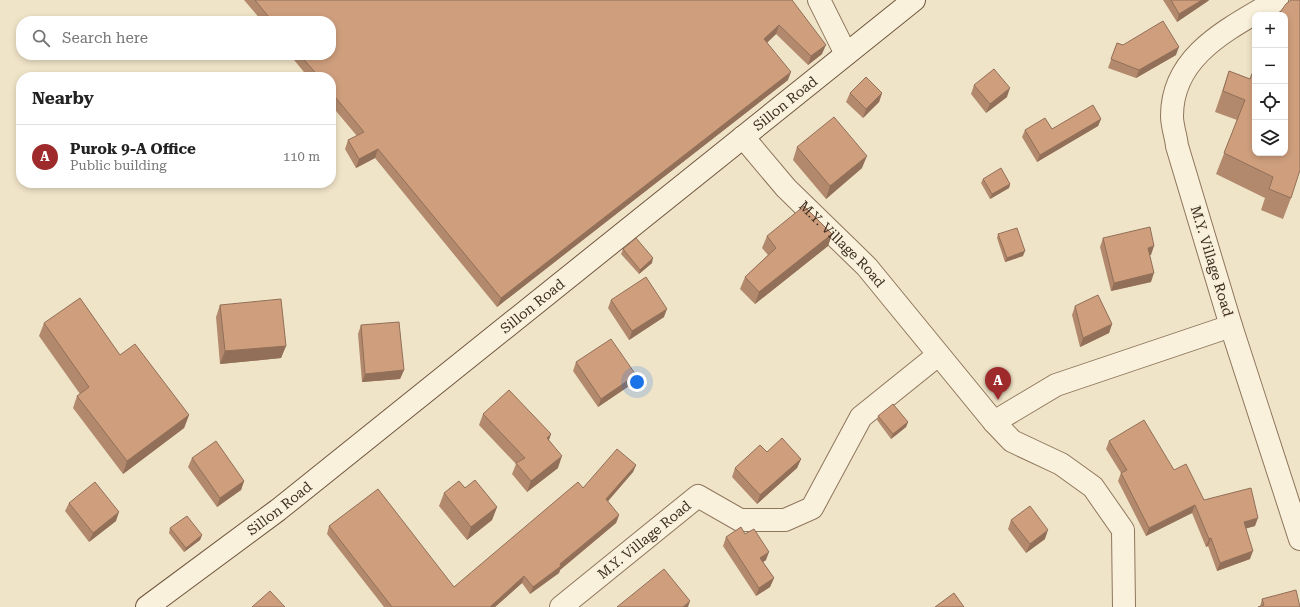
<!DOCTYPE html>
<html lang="en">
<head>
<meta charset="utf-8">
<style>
	body { margin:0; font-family:"Roboto Serif",serif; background:#f6f6f6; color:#222 }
	.controls { position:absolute; right:12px; top:12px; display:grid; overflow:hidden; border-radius:8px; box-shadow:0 2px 6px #0003 }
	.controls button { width:36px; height:36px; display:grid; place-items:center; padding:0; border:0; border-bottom:1px solid #e0e0e0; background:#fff; color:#222; font:20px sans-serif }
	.you { position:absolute; left:637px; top:382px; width:14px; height:14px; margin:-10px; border:3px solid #fff; border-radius:50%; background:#1a73e8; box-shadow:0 0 0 6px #1a73e833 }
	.badge { display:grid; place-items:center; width:26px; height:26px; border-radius:50%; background:#9e2a2b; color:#fff; font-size:13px; font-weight:700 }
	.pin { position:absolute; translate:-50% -33px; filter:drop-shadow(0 1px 2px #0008) }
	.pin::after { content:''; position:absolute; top:21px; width:14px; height:12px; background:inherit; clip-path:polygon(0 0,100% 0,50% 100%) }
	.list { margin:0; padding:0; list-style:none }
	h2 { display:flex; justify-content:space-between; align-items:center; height:52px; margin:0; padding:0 16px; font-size:17px }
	h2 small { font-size:13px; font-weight:400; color:#767676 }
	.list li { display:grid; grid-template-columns:26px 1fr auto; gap:12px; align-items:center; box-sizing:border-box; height:64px; padding:0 16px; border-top:1px solid #e0e0e0 }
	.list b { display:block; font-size:15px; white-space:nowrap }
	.list p { margin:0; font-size:13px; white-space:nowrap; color:#767676 }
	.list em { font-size:13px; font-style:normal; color:#767676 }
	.icon { flex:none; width:22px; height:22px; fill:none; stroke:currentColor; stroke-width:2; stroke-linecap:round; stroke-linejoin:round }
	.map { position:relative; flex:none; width:1300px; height:607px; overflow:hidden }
	.search { position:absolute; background:#fff; box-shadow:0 2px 6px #0003; left:16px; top:16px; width:320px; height:44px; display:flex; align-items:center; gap:10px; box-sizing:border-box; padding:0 14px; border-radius:16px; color:#767676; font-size:15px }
	.panel { position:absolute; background:#fff; box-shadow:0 2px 6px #0003; left:16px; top:72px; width:320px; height:116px; border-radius:16px }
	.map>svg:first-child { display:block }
</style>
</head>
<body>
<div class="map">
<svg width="1300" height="607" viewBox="0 0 1300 607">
	<rect width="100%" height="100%" fill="#f0e4c8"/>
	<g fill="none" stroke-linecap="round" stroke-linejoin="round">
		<defs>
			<g id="street">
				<path d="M819,0L846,54"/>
				<path id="s1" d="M743,137L786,188L867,267L994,422L1056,385L1231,326L1177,146C1176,136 1172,126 1172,116C1172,54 1231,28 1277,0"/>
				<path d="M1231,326L1300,539"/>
				<path d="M994,422L1012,441L1061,464L1093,487L1123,530L1124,607"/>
				<path id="s2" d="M561,607L698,496L740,520H785L812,508L861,417L938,355"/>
			</g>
			<g id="secondary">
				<path id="s3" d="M147,607L278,510L914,0"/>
			</g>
		</defs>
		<use href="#street" stroke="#8d765c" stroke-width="24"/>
		<use href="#secondary" stroke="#6f573f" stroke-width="24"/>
		<use href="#street" stroke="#faf1dc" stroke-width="22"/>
		<use href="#secondary" stroke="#faf1dc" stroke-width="22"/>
	</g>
	<path fill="#b2896c" d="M244,0H792L822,54L808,65L776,34L767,43L788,80L497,307L375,158L356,168L345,149L348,140L357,136L331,105V77H308L290,55H331V21H262Z
		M1163,0H1209L1208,1L1177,22Z
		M1117,43L1123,45L1176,55L1136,78L1108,68Z
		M1229,71L1250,79L1291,198L1283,219L1261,210L1265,198L1216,174L1237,120L1215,112Z
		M974,85L1007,97L986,113L971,94Z
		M850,93H882L879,102L863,118L846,102Z
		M1101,119L1098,126L1037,162L1022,137L1025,130L1052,129Z
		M797,147L862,168L826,199L793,160Z
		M983,179L1010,184L1009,188L990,199L981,183Z
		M832,234L828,246L755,304L740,289L745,277L768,255L762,248L767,236Z
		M998,234L1023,256L1005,262L997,238Z
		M1103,238L1151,255H1149L1151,282L1111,291L1100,247Z
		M623,249L652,263L639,274L621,254Z
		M611,300L664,317L629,340L608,308Z
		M220,305L286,346L281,358L220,364L216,317Z
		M1075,306L1112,324L1109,333L1080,347L1072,315Z
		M44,323L120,355L189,415L184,428L123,474L73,408L77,396L80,394L39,336Z
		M361,325L404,370L400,379L362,382L358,334Z
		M576,362L632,384L598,407L573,371Z
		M483,414L551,434L549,440L558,468L527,492L512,474L516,464L479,425Z
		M878,416L908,422L906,427L891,439L877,420Z
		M1109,441L1174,470L1204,500L1255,526L1246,528L1250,559L1217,571L1208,546L1206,547L1192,513L1146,536L1118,481L1121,473L1106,449Z
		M767,452L801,459L797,468L757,504L732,477L735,468Z
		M192,458L244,481L241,490L217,507L188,467Z
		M636,465L633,472L607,502L619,515L616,523L560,570L559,573L530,594L522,583L495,607H384L327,534L329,526L454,587L583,488Z
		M465,488L497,507L492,520L467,540L439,506L444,493Z
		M69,503L116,521L89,542L65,511Z
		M1011,520L1045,539L1026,553L1008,529Z
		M170,528L202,535L200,540L184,552L169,533Z
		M745,534L766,560L763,562L774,578L770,587L756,596L723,546L726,537Z
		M1262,599L1300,607H1260Z"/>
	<path fill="#916f58" d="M1202,0H1209L1208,1L1177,22L1179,14Z
		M779,25L776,34L761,48L764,39Z
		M826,45L822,54L808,65L811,56Z
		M1179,47L1176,55L1136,78L1139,70Z
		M791,72L788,80L497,307L501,298Z
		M1010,88L1007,97L986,113L990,104Z
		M882,93L879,102L863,118L866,109Z
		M1101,119L1098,126L1037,162L1040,155Z
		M378,149L375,158L356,168L359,159Z
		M867,156L862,168L826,199L830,186Z
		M1010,184L1009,188L990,199L992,194Z
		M832,234L828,246L755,304L759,292Z
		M1154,246L1151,255L1144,256L1148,248Z
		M1025,251L1023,256L1005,262L1007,258Z
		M653,258L652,263L639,274L640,270Z
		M1154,273L1151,282L1111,291L1114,283Z
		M667,309L664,317L629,340L632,331Z
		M1112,324L1109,333L1080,347L1083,338Z
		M286,346L281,358L220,364L225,351Z
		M404,370L400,379L362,382L365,374Z
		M636,375L632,384L598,407L601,399Z
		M189,415L184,428L123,474L127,461Z
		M908,422L906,427L891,439L893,434Z
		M551,434L547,445V438Z
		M562,456L558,468L527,492L531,481Z
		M801,459L797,468L757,504L760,495Z
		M636,465L633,472L603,507L606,499Z
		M244,481L241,490L217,507L220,498Z
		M1195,505L1192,513L1146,536L1149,528Z
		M497,507L492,520L467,540L471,527Z
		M119,512L116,521L89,542L93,533Z
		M619,515L616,523L560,570L559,573L530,594L533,587Z
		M1258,518L1255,526L1241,530L1244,522Z
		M1048,530L1045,539L1026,553L1030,544Z
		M202,535L200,540L184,552L186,548Z
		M1211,538L1208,546L1206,547L1209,539Z
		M1253,551L1250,559L1217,571L1220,563Z
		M769,552L766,560L757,566L760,558Z
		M524,576L522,583L495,607H490Z
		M774,578L770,587L756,596L759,588Z
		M690,601L688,607H683Z"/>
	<path fill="#cf9f7d" stroke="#916f58" d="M255,0H792L826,45L811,56L779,25L764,39L791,72L501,298L378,149L359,159L348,140L364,132L331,92V77H319L300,55H331V21H272Z
		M1171,0H1202L1179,14Z
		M1291,0H1300V170L1291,198L1269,189L1273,177L1224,153L1245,100L1223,91L1229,71L1250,79L1255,66V153H1285V15H1278L1286,4Z
		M1163,21L1179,47L1139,70L1111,59L1117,43L1123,45Z
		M994,69L1010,88L990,104L974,85Z
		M866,77L882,93L866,109L850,93Z
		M1093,105L1101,119L1040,155L1025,130L1045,118L1052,129Z
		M834,117L867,156L830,186L797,147Z
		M1001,168L1010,184L992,194L983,179Z
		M804,206L832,234L759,292L745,277L776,248L767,236Z
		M1150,227L1154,246L1148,248L1154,273L1114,283L1103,238Z
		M1017,228L1025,251L1007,258L998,234Z
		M636,238L653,258L640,270L623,249Z
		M646,277L667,309L632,331L611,300Z
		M1098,295L1112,324L1083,338L1075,306Z
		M80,298L120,355L135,344L189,415L127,461L77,396L89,387L44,323Z
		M281,299L286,346L225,351L220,305Z
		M399,322L404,370L365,374L361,325Z
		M611,339L636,375L601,399L576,362Z
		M509,390L551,434L547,438L562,456L531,481L516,463L525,458L483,414Z
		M893,404L908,422L893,434L878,416Z
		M1144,420L1174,470L1186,464L1204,500L1251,488L1258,518L1244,522L1253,551L1220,563L1211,538L1209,539L1195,505L1149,528L1121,473L1127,470L1109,441Z
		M782,438L801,459L760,495L735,468L760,445L767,452Z
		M216,441L244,481L220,498L192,458Z
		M617,449L636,465L606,499L619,515L560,564L561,566L533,587L524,576L490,607H392L329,526L378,489L454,587L578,482L583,488Z
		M475,480L497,507L471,527L444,493L459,481L465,488Z
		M95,482L119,512L93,533L69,503Z
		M1030,506L1048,530L1030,544L1011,520Z
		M187,516L202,535L186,548L170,528Z
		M741,527L745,534L754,529L769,552L760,558L774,578L759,588L726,537Z
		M664,569L690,601L683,607H617Z
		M1296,590L1300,607H1258L1264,605L1262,599Z
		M270,591L285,607H252Z
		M954,593L964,607H935Z"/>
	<g text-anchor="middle" stroke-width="3" stroke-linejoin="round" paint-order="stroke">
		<g font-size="14" fill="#3d2e20" stroke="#f7eed8">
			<text dy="5" stroke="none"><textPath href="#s3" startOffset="813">Sillon Road</textPath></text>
			<text dy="5" stroke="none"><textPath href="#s1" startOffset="146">M.Y. Village Road</textPath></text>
			<text transform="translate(1212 261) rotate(73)" y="5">M.Y. Village Road</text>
			<text dy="5" stroke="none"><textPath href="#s3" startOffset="489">Sillon Road</textPath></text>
			<text dy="5" stroke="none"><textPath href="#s3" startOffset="165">Sillon Road</textPath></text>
			<text dy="5" stroke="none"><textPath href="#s2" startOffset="107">M.Y. Village Road</textPath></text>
		</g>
	</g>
</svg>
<div class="controls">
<button>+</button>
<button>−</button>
<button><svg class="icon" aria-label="locate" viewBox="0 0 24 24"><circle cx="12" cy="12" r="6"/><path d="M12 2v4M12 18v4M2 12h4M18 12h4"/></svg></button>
<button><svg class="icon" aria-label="layers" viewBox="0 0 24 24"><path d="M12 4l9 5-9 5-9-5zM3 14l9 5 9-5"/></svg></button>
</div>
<div class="you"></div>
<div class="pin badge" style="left:998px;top:400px">A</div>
<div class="search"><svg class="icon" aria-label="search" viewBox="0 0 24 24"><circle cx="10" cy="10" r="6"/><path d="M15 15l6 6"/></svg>Search here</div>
<section class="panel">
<h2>Nearby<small></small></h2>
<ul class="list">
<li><span class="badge">A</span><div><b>Purok 9-A Office</b><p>Public building</p></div><em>110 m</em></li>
</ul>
</section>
</div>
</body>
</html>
